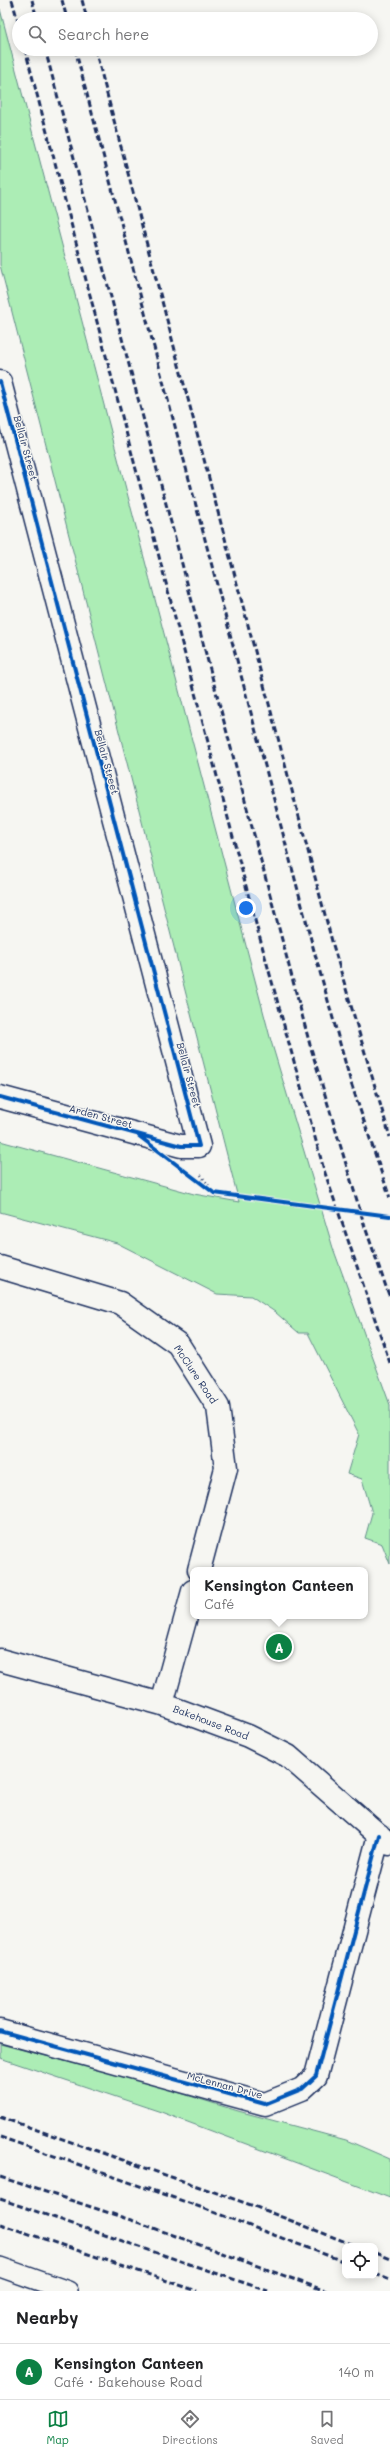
<!DOCTYPE html>
<html lang="en">
<head>
<meta charset="utf-8">
<style>
	body { margin:0; font-family:Mali,sans-serif; background:#f2f2f2; color:#202124 }
	.controls { position:absolute; right:12px; bottom:12px; display:grid; overflow:hidden; border-radius:8px; box-shadow:0 2px 10px #0003 }
	.controls button { width:36px; height:36px; display:grid; place-items:center; padding:0; border:0; border-bottom:1px solid #e0e0e0; background:#fff; color:#202124; font:20px sans-serif }
	.you { position:absolute; left:246px; top:908px; width:14px; height:14px; margin:-10px; border:3px solid #fff; border-radius:50%; background:#1a73e8; box-shadow:0 0 0 6px #1a73e833 }
	.badge { display:grid; place-items:center; width:26px; height:26px; border-radius:50%; background:#0b8043; color:#fff; font-size:13px; font-weight:700 }
	.pin { position:absolute; translate:-50% -50%; border:2px solid #fff; box-shadow:0 1px 4px #0006 }
	.popup { position:absolute; left:190px; top:1567px; width:178px; height:52px; box-sizing:border-box; display:grid; place-content:center; border-radius:8px; background:#fff; filter:drop-shadow(0 1px 3px #0005); font-size:13px; white-space:nowrap; color:#757577 }
	.popup b { font-size:15px; color:#202124 }
	.popup::after { content:''; position:absolute; left:50%; top:100%; margin-left:-8px; border:8px solid transparent; border-top-color:#fff }
	.list { margin:0; padding:0; list-style:none }
	h2 { display:flex; justify-content:space-between; align-items:center; height:52px; margin:0; padding:0 16px; font-size:17px }
	h2 small { font-size:13px; font-weight:400; color:#757577 }
	.list li { display:grid; grid-template-columns:26px 1fr auto; gap:12px; align-items:center; box-sizing:border-box; height:56px; padding:0 16px; border-top:1px solid #e0e0e0 }
	.list b { display:block; font-size:15px; white-space:nowrap }
	.list p { margin:0; font-size:13px; white-space:nowrap; color:#757577 }
	.list em { font-size:13px; font-style:normal; color:#757577 }
	.icon { flex:none; width:22px; height:22px; fill:none; stroke:currentColor; stroke-width:2; stroke-linecap:round; stroke-linejoin:round }
	.map { position:relative; flex:none; width:390px; height:2291px; overflow:hidden }
	.search { position:absolute; background:#fff; box-shadow:0 2px 10px #0003; left:12px; right:12px; top:12px; height:44px; display:flex; align-items:center; gap:10px; box-sizing:border-box; padding:0 14px; border-radius:22px; color:#757577; font-size:15px }
	.sheet { height:108px; background:#fff }
	nav { display:flex; justify-content:space-around; align-items:center; box-sizing:border-box; height:56px; border-top:1px solid #e0e0e0; background:#fff; font-size:11px; color:#757577 }
	nav a { display:grid; justify-items:center; gap:2px }
	nav .on { color:#0b8043 }
	.map>svg:first-child { display:block }
</style>
</head>
<body>
<div class="map">
<svg width="390" height="2291" viewBox="0 0 390 2291">
	<rect width="100%" height="100%" fill="#f6f6f2"/>
	<filter id="ink" filterUnits="userSpaceOnUse"><feTurbulence type="fractalNoise" baseFrequency=".025" numOctaves="2"/><feDisplacementMap in="SourceGraphic" scale="8" xChannelSelector="R" yChannelSelector="G"/><feConvolveMatrix kernelMatrix="1 2 1 2 8 2 1 2 1" color-interpolation-filters="sRGB"/></filter>
	<g filter="url(#ink)">
		<path fill="#acedb5" stroke="#648e8a" d="M0,9L271,1041L333,1248L390,1405V1564L382,1544L365,1538L372,1513L362,1479L347,1474L359,1434L308,1333H299L275,1312L251,1296L217,1294L117,1243L0,1212V1141L194,1194L239,1202L0,265Z
			M0,2044L142,2081L238,2111L346,2140L390,2159V2198L161,2112L0,2058Z"/>
		<g fill="none" stroke-linecap="round" stroke-linejoin="round">
			<defs>
				<path id="service" d="M0,2267L68,2291"/>
				<path id="minor" d="M0,382L199,1146H181L0,1097
					M0,1267L120,1303L178,1344L218,1407L226,1468L199,1570
					M0,1660L162,1704L248,1736L288,1756L389,1844
					M162,1704L193,1591
					M0,2031L265,2104L302,2089L316,2076L379,1835"/>
			</defs>
			<use href="#service" stroke="#1b2f5e" stroke-width="22"/>
			<use href="#minor" stroke="#1b2f5e" stroke-width="25"/>
			<path stroke="#1b2f5e" stroke-width="2.5" stroke-dasharray="1 3" stroke-linecap="butt" d="M201,1175L214,1193"/>
			<use href="#service" stroke="#f6f6f2" stroke-width="19"/>
			<use href="#minor" stroke="#f6f6f2" stroke-width="22"/>
			<path stroke="#1b2f5e" stroke-width="3" stroke-dasharray="6 3" stroke-linecap="butt" d="M12,0L19,25
				M32,0L37,19
				M62,0L67,19
				M82,0L87,19
				M25,49L256,924L324,1170L390,1363
				M45,49L310,1045L365,1227L390,1298
				M75,49L313,947L351,1083L390,1198
				M95,49L333,945L390,1137
				M0,2117L251,2205L356,2246
				M0,2137L200,2207L345,2262
				M0,2177L140,2223L326,2291
				M0,2199L268,2291
				M0,2224L197,2291
				M375,2253L390,2259
				M375,2274L390,2280"/>
			<defs>
				<path id="cycleway" d="M0,382L199,1146H181L0,1097
					M139,1136L214,1193L390,1216
					M0,2031L265,2104L302,2089L316,2076L379,1835"/>
			</defs>
			<use href="#cycleway" stroke="#f6f6f2" stroke-width="6"/>
			<use href="#cycleway" stroke="#0057b8" stroke-width="4"/>
		</g>
	</g>
	<g text-anchor="middle" stroke-width="3" stroke-linejoin="round" paint-order="stroke">
		<g font-size="10" fill="#1b2f5e" stroke="#f6f6f2">
			<text transform="translate(26 448) rotate(75)" y="4">Bellair Street</text>
			<text transform="translate(107 762) rotate(75)" y="4">Bellair Street</text>
			<text transform="translate(189 1075) rotate(75)" y="4">Bellair Street</text>
			<text transform="translate(101 1116) rotate(15)" y="4">Arden Street</text>
			<text transform="translate(196 1374) rotate(56)" y="4">McClure Road</text>
			<text transform="translate(211 1722) rotate(21)" y="4">Bakehouse Road</text>
			<text transform="translate(225 2085) rotate(15)" y="4">McLennan Drive</text>
		</g>
	</g>
</svg>
<div class="controls">
<button><svg class="icon" aria-label="locate" viewBox="0 0 24 24"><circle cx="12" cy="12" r="6"/><path d="M12 2v4M12 18v4M2 12h4M18 12h4"/></svg></button>
</div>
<div class="you"></div>
<div class="pin badge" style="left:279px;top:1647px">A</div>
<div class="popup"><b>Kensington Canteen</b>Café</div>
<div class="search"><svg class="icon" aria-label="search" viewBox="0 0 24 24"><circle cx="10" cy="10" r="6"/><path d="M15 15l6 6"/></svg>Search here</div>
</div>
<section class="sheet">
<h2>Nearby<small></small></h2>
<ul class="list">
<li><span class="badge">A</span><div><b>Kensington Canteen</b><p>Café · Bakehouse Road</p></div><em>140 m</em></li>
</ul>
</section>
<nav>
<a class="on"><svg class="icon" aria-label="map" viewBox="0 0 24 24"><path d="M3 6l6-2 6 2 6-2v14l-6 2-6-2-6 2zM9 4v14M15 6v14"/></svg>Map</a>
<a><svg class="icon" aria-label="directions" viewBox="0 0 24 24"><path d="M12 3l9 9-9 9-9-9zM9 14v-3h6M13 9l2 2-2 2"/></svg>Directions</a>
<a><svg class="icon" aria-label="saved" viewBox="0 0 24 24"><path d="M7 4h10v16l-5-4-5 4z"/></svg>Saved</a>
</nav>
</body>
</html>
